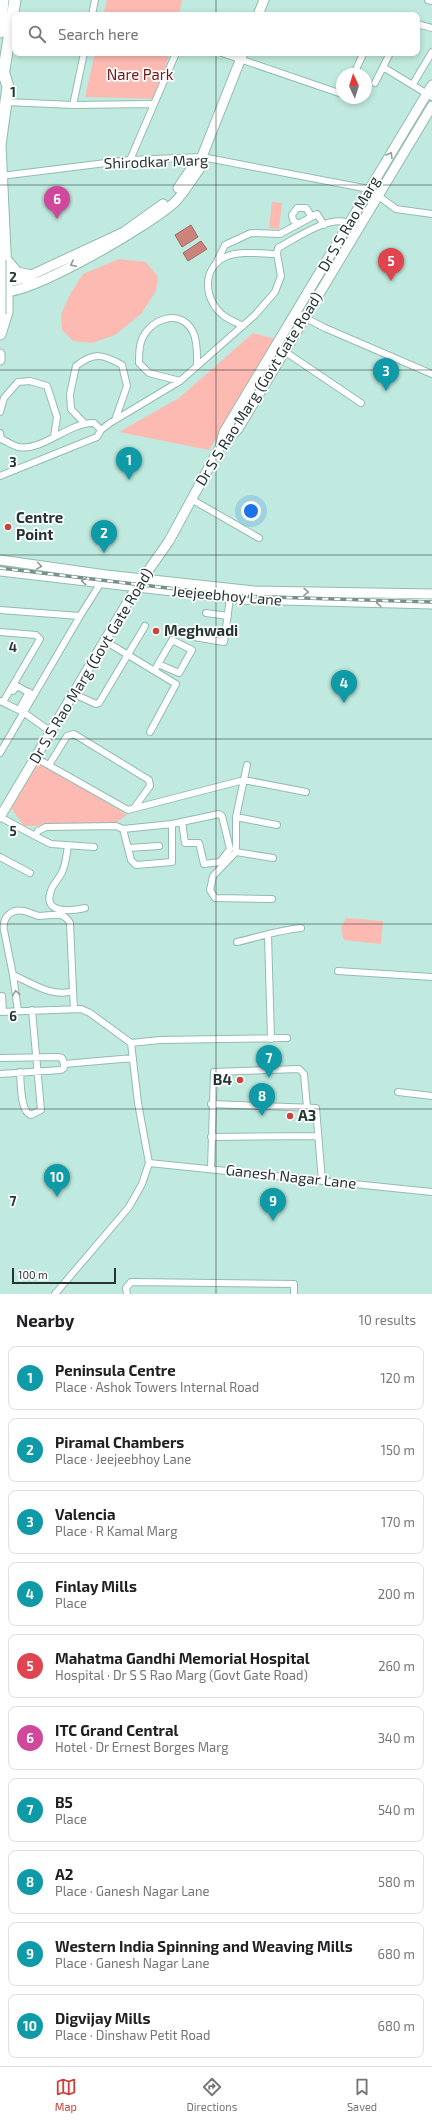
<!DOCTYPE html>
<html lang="en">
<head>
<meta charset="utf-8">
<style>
	body { margin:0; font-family:"Exo 2",sans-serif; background:#f2f2f2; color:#202124 }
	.compass { position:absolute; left:336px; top:68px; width:36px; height:36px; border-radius:50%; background:#fff; box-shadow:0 2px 6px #0003; rotate:356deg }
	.scale { position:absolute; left:12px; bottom:10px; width:104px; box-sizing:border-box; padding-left:4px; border:2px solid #253531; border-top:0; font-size:11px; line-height:14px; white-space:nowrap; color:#253531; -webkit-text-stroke:3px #fff; paint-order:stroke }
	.you { position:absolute; left:251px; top:511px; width:14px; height:14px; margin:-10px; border:3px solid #fff; border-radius:50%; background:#1a73e8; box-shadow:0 0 0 6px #1a73e833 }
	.badge { display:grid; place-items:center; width:26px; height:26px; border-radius:50%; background:#ce4039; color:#fff; font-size:13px; font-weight:700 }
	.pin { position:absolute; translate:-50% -33px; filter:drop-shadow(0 1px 2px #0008) }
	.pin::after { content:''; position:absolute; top:21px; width:14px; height:12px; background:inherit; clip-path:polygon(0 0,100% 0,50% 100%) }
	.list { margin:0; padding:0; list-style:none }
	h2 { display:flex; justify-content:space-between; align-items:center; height:52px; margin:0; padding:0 16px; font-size:17px }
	h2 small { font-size:13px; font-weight:400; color:#757577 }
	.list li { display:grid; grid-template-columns:26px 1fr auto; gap:12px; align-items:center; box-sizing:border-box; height:64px; margin:0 8px 8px; padding:0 8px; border:1px solid #e0e0e0; border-radius:8px }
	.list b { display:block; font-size:15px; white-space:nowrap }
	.list p { margin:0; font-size:13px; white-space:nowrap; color:#757577 }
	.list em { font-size:13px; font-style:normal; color:#757577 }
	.icon { flex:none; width:22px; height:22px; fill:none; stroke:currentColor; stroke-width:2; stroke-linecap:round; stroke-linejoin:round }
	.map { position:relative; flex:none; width:432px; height:1294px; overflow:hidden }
	.search { position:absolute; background:#fff; box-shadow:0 2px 6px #0003; left:12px; right:12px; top:12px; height:44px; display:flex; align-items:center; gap:10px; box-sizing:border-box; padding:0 14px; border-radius:8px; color:#757577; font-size:15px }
	.sheet { height:772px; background:#fff }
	nav { display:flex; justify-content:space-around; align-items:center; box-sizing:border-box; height:56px; border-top:1px solid #e0e0e0; background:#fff; font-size:11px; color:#757577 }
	nav a { display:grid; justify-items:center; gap:2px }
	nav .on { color:#ce4039 }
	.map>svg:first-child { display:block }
</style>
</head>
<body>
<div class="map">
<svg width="432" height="1294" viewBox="0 0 432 1294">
	<rect width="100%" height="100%" fill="#c0eadf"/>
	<path fill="#fcbab2" d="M107,0H182L179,15H103Z
		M95,53H169L159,99L85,97Z
		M272,202L282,203L279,229L269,228Z
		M119,259L146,262L158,277L156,291L141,314L115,335L92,343L73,341L62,330L61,314L71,293L83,274Z
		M253,333L279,340L209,450L119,432L179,398Z
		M39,761L127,815L115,823L24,826L11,808Z
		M346,918L383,921L381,944L344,940L341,928Z"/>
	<path fill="#cd837b" stroke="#9b6c65" d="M191,225L198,237L182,247L175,235Z
		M201,241L207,249L188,261L183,253Z"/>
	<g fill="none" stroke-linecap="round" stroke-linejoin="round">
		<defs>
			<path id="street" d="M428,0L432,1
				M92,15L95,0
				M417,24L432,28
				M222,53L342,94
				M383,67L432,97
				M354,74L363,54
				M375,83L390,53
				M413,84L432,52
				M6,102L73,105L152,104
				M73,105L84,53
				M130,160L176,53
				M1,176L130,160L202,157L369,189L396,209L432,214
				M298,224L293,220L292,215L297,208H306L312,217
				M216,263L225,245L251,233L280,234L317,214L324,225
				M296,313L325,328L432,374
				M243,326C237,323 230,320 224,316C204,301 201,269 225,257C240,250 262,254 277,254
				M284,351L361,403
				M180,381L149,373L139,363C139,357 139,348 141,342C148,319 181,307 193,332C198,342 197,356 197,366
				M0,412L4,398L18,382L30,381L47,386L57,417L54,437
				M84,423L71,409L70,394L76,366C94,352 103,354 122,365L127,386L115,420
				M0,433L1,439C6,441 12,445 18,447C42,452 69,422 94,423L101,430
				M0,476L97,437L101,430L110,423L180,381L255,315L275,292L281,276L277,254L278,248C295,239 331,213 350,224
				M191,499L259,538
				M0,610L80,616
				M206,613L228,616
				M0,632L36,635L40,639L3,702
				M194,637L224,642L230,598
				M105,641L176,684L150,732
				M155,670L158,664L171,642L172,640L192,650L179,673L158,664
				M13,691L17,686L33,695
				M74,694L96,704L99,703L145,626
				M0,701L23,712L51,732
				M19,710L29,692
				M0,753L80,616L102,581
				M36,758L128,810L244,780L306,792
				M49,765L67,736L74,734L149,780L150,786L134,808
				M247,765L236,817V852L213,876L210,890L215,898L272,899
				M0,817L35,836L38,831L46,827L116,826L123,829L131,860L136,865L172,862V824
				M236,817L277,825
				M123,829L172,824L219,814L222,816L230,849L220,862L204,864L199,843H185L182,822
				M35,836L51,844L94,847
				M68,845C67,853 66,862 63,870C61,876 55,882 52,888C40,915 71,911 85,908
				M128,848L159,846
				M236,852L273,858
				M0,857L30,873
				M268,935L271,1039
				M237,942C259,937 279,930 301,928
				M338,971L432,977
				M13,975L18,1011
				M73,991C52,998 32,983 13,975L4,930C2,918 11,908 24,911C29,912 34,915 39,916C51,916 63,910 70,923L73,991L74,1009
				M2,996L3,1012
				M0,1012L81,1009L90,1013L131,1043L138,1103L149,1163L142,1184L129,1207L55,1294
				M131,1043L160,1040L287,1038
				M0,1058L58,1057L62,1058L64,1064L133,1058
				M20,1072C21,1083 20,1112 31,1115L41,1110L32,1010
				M0,1074L61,1070L64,1068V1064
				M398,1092L432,1096
				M211,1104L316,1108L322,1181
				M211,1137L318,1136
				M149,1163L432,1192
				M211,1169L214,1072L299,1069L304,1074L307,1107
				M127,1294L126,1288L131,1282L294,1284V1294"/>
			<path id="secondary" d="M258,15L264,0
				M178,188L193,166L199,164
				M1,284L25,278L124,232L163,204
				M0,292C28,297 152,224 175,202C184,193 191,180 199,170V164L243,53
				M0,354V360
				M220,447L224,432L432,85
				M0,560L106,575L254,591L432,594
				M0,571L241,599L432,604
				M0,817L136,588L169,541L220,447L238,429L432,106"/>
			<path id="highway" d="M0,32L3,0
				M3,76L15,0
				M6,260L17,273L31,276
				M0,334L7,312V294L0,145L8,87L3,70"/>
		</defs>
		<use href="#street" stroke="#93bcb1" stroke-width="8"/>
		<use href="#secondary" stroke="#93bcb1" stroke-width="11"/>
		<use href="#highway" stroke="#93bcb1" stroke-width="13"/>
		<use href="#street" stroke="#fff" stroke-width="6"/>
		<use href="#secondary" stroke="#fff" stroke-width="9"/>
		<use href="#highway" stroke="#fff" stroke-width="11"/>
		<defs>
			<path id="rail" d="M0,568L235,596L432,602"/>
		</defs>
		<use href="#rail" stroke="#74918a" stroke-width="3.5"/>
		<use href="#rail" stroke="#fff" stroke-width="2" stroke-dasharray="6" stroke-linecap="butt"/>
		<defs>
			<path id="highway-bridge" d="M0,260V314"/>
		</defs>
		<use href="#highway-bridge" stroke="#93bcb1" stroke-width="13" stroke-linecap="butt"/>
		<use href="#highway-bridge" stroke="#fff" stroke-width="11"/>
	</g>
	<defs><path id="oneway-chevron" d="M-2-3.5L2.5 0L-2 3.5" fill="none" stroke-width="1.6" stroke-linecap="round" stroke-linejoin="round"/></defs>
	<g stroke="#929a98">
		<use href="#oneway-chevron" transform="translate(390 155) rotate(-59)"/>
		<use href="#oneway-chevron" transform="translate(73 264) rotate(153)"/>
		<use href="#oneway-chevron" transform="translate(39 566) rotate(8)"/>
		<use href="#oneway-chevron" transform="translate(84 581) rotate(-174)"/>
		<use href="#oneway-chevron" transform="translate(306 592) rotate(1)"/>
		<use href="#oneway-chevron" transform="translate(379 603) rotate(-179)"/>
		<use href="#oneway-chevron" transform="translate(16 993) rotate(-98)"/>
	</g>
	<path fill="none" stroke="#253531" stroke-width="1" stroke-opacity="0.55" d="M216,0V15M216,53V1294M0,185H432M0,370H432M0,555H432M0,739H432M0,924H432M0,1109H432"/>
	<g fill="#ce4039" stroke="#fff" stroke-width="1.5">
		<circle cx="8" cy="527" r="4"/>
		<circle cx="156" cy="631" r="4"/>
		<circle cx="240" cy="1080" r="4"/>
		<circle cx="290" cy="1116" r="4"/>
	</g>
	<g text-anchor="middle" stroke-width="3.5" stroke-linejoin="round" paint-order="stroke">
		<g font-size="15" fill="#701815" stroke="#fff">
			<text x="140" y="80">Nare Park</text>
		</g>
		<g font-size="15" fill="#253531" stroke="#fff">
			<text transform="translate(156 162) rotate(-2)" y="5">Shirodkar Marg</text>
			<text transform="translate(349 224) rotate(-60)" y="5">Dr S S Rao Marg</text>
			<text transform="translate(259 389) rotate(-58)" y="5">Dr S S Rao Marg (Govt Gate Road)</text>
			<text transform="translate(227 596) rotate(5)" y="5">Jeejeebhoy Lane</text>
			<text transform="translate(91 666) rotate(-59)" y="5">Dr S S Rao Marg (Govt Gate Road)</text>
			<text transform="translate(291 1177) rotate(6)" y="5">Ganesh Nagar Lane</text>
		</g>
		<g font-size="15" font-weight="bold" fill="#253531" stroke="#fff" text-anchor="start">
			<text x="16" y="523">Centre<tspan x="16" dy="17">Point</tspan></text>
			<text x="164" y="636">Meghwadi</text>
			<text x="232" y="1085" text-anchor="end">B4</text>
			<text x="298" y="1121">A3</text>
		</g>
	</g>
	<g font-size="13" text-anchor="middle" font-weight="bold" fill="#253531" stroke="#fff" stroke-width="3.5" stroke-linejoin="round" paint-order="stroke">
		<text x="13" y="97">1</text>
		<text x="13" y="282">2</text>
		<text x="13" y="467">3</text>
		<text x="13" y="652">4</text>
		<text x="13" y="836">5</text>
		<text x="13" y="1021">6</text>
		<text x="13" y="1206">7</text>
	</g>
</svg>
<svg class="compass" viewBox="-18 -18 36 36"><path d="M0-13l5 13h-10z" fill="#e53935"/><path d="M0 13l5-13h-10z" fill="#757577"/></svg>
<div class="scale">100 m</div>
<div class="you"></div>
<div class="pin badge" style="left:129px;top:480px;background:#0f9aa8">1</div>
<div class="pin badge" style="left:104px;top:553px;background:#0f9aa8">2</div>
<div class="pin badge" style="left:386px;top:391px;background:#0f9aa8">3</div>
<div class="pin badge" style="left:344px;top:703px;background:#0f9aa8">4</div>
<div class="pin badge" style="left:391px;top:281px;background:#e0444e">5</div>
<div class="pin badge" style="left:57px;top:219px;background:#d1479c">6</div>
<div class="pin badge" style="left:269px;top:1078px;background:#0f9aa8">7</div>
<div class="pin badge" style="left:262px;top:1116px;background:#0f9aa8">8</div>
<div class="pin badge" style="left:273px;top:1221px;background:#0f9aa8">9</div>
<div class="pin badge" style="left:57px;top:1197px;background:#0f9aa8">10</div>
<div class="search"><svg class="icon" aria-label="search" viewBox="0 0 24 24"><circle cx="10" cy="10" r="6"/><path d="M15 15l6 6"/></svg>Search here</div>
</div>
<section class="sheet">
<h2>Nearby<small>10 results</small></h2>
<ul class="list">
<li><span class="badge" style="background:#0f9aa8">1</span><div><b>Peninsula Centre</b><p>Place · Ashok Towers Internal Road</p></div><em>120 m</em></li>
<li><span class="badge" style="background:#0f9aa8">2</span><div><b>Piramal Chambers</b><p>Place · Jeejeebhoy Lane</p></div><em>150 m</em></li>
<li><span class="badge" style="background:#0f9aa8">3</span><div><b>Valencia</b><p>Place · R Kamal Marg</p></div><em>170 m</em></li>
<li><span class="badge" style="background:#0f9aa8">4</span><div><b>Finlay Mills</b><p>Place</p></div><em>200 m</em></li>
<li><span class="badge" style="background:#e0444e">5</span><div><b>Mahatma Gandhi Memorial Hospital</b><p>Hospital · Dr S S Rao Marg (Govt Gate Road)</p></div><em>260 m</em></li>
<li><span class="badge" style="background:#d1479c">6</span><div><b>ITC Grand Central</b><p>Hotel · Dr Ernest Borges Marg</p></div><em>340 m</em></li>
<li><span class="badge" style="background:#0f9aa8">7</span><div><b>B5</b><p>Place</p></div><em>540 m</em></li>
<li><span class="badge" style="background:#0f9aa8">8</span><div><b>A2</b><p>Place · Ganesh Nagar Lane</p></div><em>580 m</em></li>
<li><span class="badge" style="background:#0f9aa8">9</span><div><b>Western India Spinning and Weaving Mills</b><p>Place · Ganesh Nagar Lane</p></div><em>680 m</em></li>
<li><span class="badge" style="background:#0f9aa8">10</span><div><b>Digvijay Mills</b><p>Place · Dinshaw Petit Road</p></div><em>680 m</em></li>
</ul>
</section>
<nav>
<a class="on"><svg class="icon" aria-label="map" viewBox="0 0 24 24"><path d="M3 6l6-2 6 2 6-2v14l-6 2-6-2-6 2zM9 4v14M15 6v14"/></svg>Map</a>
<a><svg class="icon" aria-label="directions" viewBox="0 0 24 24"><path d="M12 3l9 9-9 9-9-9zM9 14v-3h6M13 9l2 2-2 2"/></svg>Directions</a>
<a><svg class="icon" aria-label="saved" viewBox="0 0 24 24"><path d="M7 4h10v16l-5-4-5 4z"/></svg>Saved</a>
</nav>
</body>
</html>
